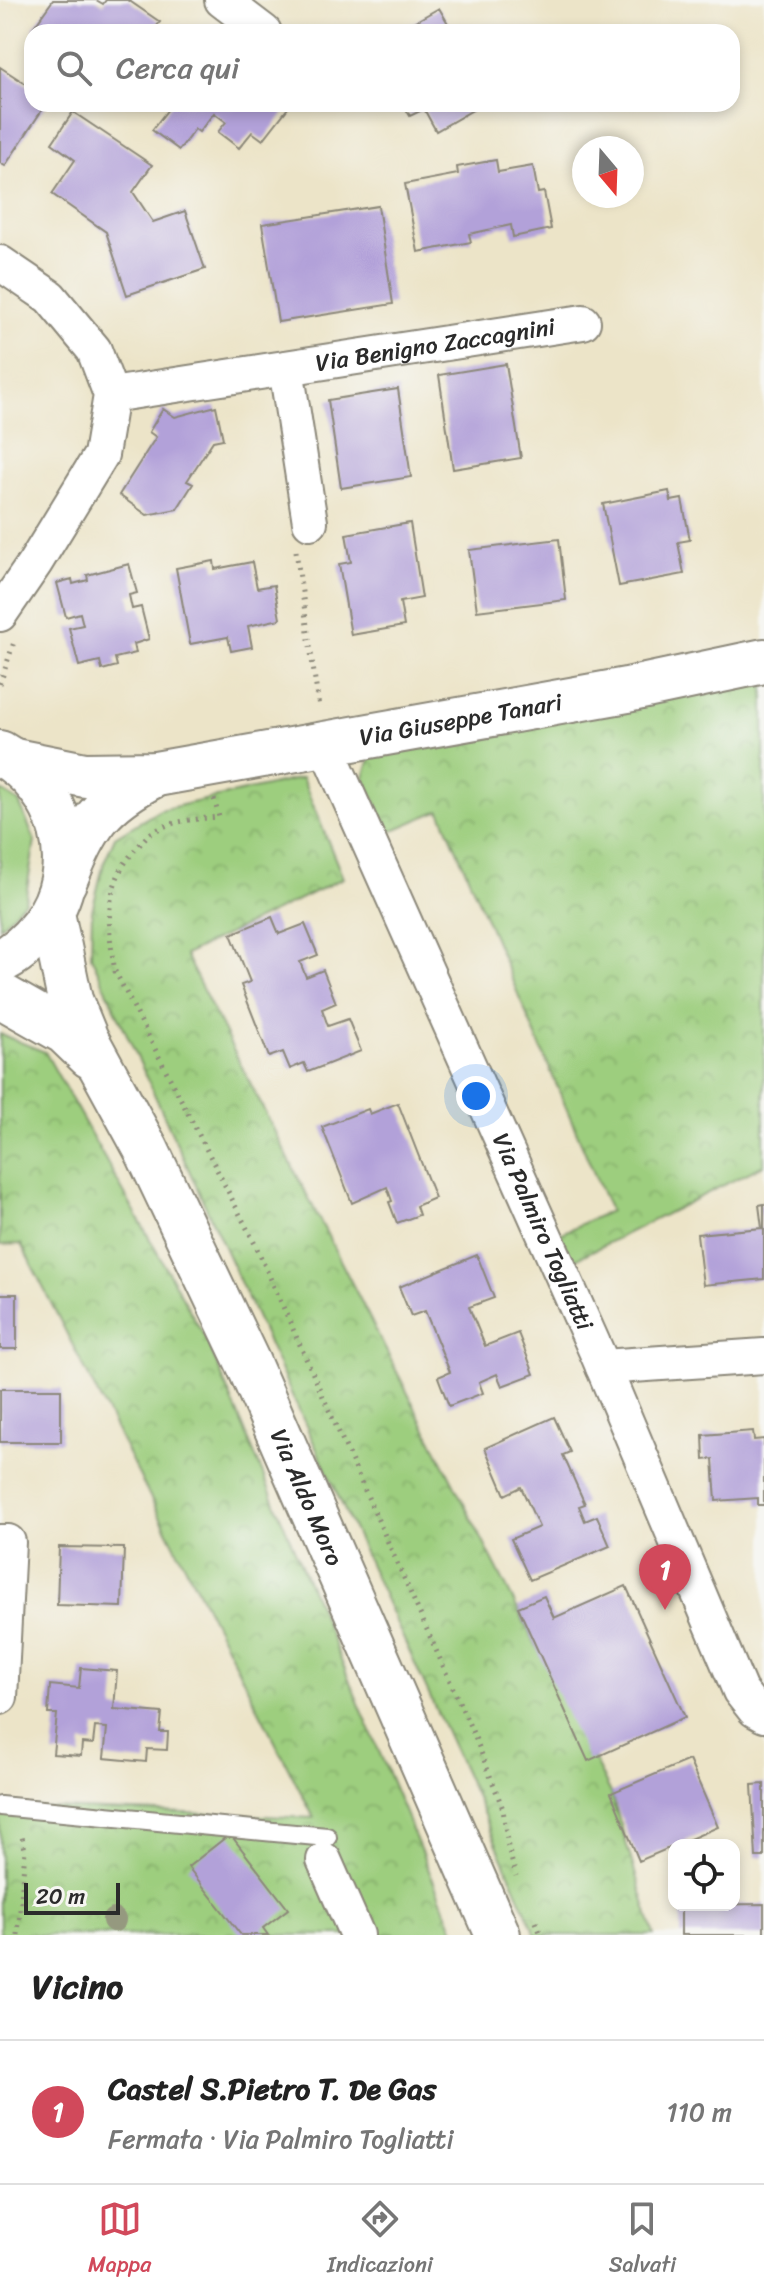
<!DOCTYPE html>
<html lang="it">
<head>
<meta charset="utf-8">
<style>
	body { margin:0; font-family:Sriracha,sans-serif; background:#f2f2f2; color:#222 }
	.controls { position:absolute; right:24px; bottom:24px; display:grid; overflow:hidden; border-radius:16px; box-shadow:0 4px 12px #0003 }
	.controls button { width:72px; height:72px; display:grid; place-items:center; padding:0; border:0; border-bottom:2px solid #e0e0e0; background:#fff; color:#222; font:40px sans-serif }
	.compass { position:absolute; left:572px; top:136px; width:72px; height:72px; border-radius:50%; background:#fff; box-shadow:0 4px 12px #0003; rotate:161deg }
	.scale { position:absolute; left:24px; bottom:20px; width:96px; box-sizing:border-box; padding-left:8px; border:4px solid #2b2b2b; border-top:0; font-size:22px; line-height:28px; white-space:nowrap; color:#2b2b2b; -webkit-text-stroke:6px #f6f6f2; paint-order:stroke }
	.you { position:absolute; left:476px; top:1096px; width:28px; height:28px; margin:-20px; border:6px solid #fff; border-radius:50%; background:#1a73e8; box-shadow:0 0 0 12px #1a73e833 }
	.badge { display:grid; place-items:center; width:52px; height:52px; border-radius:50%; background:#d1495b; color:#fff; font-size:26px; font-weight:700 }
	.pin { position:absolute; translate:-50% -66px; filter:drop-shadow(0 2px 4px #0008) }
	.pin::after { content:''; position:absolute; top:42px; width:28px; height:24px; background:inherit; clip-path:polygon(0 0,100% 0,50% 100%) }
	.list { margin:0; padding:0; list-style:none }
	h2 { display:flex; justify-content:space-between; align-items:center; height:104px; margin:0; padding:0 32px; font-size:34px }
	h2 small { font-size:26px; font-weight:400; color:#767676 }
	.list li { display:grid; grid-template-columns:52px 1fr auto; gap:24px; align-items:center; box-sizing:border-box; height:144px; padding:0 32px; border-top:2px solid #e0e0e0 }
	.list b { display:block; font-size:30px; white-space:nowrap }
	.list p { margin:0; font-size:26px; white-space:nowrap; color:#767676 }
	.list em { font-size:26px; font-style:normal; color:#767676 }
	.icon { flex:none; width:44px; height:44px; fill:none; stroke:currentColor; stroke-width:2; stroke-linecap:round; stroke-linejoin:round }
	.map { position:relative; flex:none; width:764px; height:1935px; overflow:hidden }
	.search { position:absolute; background:#fff; box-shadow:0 4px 12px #0003; left:24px; right:24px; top:24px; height:88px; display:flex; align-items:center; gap:20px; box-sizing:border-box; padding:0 28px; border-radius:24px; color:#767676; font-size:30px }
	.sheet { height:248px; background:#fff }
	nav { display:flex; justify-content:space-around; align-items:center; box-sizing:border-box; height:112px; border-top:2px solid #e0e0e0; background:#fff; font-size:22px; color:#767676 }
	nav a { display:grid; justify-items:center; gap:4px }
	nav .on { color:#d1495b }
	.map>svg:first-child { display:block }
</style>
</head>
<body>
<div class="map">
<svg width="764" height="1935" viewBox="0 0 764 1935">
	<defs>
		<pattern id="park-crowns" width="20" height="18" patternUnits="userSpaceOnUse" patternTransform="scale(2)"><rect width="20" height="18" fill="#9dce7e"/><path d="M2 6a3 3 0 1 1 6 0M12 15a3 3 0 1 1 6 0" fill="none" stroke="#87b16d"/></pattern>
	</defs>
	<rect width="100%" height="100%" fill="#f6f6f2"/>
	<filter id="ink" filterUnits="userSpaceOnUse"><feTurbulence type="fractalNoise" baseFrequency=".0125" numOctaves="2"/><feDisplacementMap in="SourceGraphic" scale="16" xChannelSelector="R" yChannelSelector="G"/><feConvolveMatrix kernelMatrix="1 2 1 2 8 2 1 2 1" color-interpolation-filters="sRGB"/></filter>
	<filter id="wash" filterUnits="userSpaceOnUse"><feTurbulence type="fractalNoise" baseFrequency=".006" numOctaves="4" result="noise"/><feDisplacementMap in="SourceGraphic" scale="32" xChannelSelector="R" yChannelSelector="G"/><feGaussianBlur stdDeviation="1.8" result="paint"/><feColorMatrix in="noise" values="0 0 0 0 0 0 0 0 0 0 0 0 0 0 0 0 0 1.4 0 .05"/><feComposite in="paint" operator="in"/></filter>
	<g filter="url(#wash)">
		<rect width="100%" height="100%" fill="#ece4c8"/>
		<path fill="#9dce7e" stroke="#647c54" stroke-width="2" d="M0,790L19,802L35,841L25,901L0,927Z"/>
		<path fill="url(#park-crowns)" stroke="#647c54" stroke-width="2" d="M764,679V1165L572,1261L559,1234L610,1211L440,810L389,832L364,777L372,753Z
			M302,778L343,878L185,955L611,1793L654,1935H536L485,1817L91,956L92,911L104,862L115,837L160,810Z
			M0,1034L45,1052L208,1343L456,1935H0V1806L314,1818L21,1244L0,1245Z"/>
		<g id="blocks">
			<path fill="#b2a1d9" d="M53,0H96L103,4L106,0H128L160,22L152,32H39L33,28Z
				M439,8L453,32H397Z
				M0,67L32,88V104H46L5,166L0,163Z
				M172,104H291L263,140L252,132L239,148L218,132L226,122L214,113L199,132L195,129L179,150L152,130Z
				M403,104H483L436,131L424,109L410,116Z
				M73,112L152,165L133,192L153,222L185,211L205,269L127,295L106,232L52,194L75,160L52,143Z
				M496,160L498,172L533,166L538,193L544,192L551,229L513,237L511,225L469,234L471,242L418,252L405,184L458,174L457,167Z
				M378,206L393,304L278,322L262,224Z
				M506,364L521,458L453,469L439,375Z
				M398,389L411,477L341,488L328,400Z
				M216,406L223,439L213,441L187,481L193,484L177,509L147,515L119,495L156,437L149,432L163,409L175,417Z
				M669,491L671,501L682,499L690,540L678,542L684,574L619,586L603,504Z
				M410,523L422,598L400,602L404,626L351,635L339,564L351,562L346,534Z
				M559,539L566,600L477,611L469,550Z
				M214,561L215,569L252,562L257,588L274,585L280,619L248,626L252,647L231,651L228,637L190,644L176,568Z
				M129,564L137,593L129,595L132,609L141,607L149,639L134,644L136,653L115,658L117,666L102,670L100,661L79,666L69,628L83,625L80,613L66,617L57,583L72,579L73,584L88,580L87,575Z
				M272,917L279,934L305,924L318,955L300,962L306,977L323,970L336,1003L322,1009L328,1026L348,1019L361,1051L308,1072L304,1063L290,1069L283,1052L269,1057L241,985L250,982L231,934Z
				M398,1103L435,1198L416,1206L419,1215L397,1223L389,1202L392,1201L387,1187L352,1203L322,1127L368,1109L370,1114Z
				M764,1204V1279L703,1285L697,1234L762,1228L759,1205Z
				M477,1255L494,1298L469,1307L485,1346L518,1333L534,1374L502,1386L497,1374L479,1382L483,1393L449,1406L438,1377L450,1372L425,1311L411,1316L399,1287Z
				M0,1294H17V1349H0Z
				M0,1389H61V1442H0Z
				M554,1417L570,1452L563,1455L585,1504L579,1506L585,1521L597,1516L610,1546L530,1580L511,1539L539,1527L521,1487L505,1495L485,1448Z
				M753,1431L754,1440L764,1439V1505H758V1498L716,1501L713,1459L704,1460L703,1435Z
				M59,1547L124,1548L122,1607L57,1605Z
				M626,1586L685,1717L588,1761L518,1607L544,1596L554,1618Z
				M81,1668L117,1671L114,1709L162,1713L160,1732H168L167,1750L147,1749L146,1762L104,1758L107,1728L95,1727L93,1744L82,1743L81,1756L53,1754L57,1714H48L50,1685L79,1688Z
				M689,1760L718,1827L639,1861L611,1793Z
				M764,1784V1857H756L752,1785Z
				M230,1834L288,1909L263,1928L268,1935H241L188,1867Z
				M764,1904V1935H681V1905Z"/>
		</g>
	</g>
	<g filter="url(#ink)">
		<use href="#blocks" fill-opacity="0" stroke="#8c887a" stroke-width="2"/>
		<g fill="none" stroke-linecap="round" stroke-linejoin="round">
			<defs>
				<path id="service" d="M0,1806L327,1837"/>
				<g id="minor">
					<path d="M222,0L264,32"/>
					<path d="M0,263L50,297L94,350L111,395L101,455L35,563L0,614"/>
					<path d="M286,368L310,522"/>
					<path id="s1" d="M111,395L583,322"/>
					<path id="s2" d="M325,744L598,1355L740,1691L755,1710L764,1715"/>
					<path d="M603,1367L764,1356"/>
					<path d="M0,1542H8L0,1697"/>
					<path d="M324,1860L357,1935"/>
				</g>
				<g id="tertiary">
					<path id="s3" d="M15,761L85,775L156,774L627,690L764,661"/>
					<path d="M64,882C87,825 99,803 156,774"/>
				</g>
				<g id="secondary">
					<path d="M0,753C62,787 87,867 42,926C31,940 17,954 0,961"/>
					<path id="s4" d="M52,913L70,1000L86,1039L146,1149L248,1363L498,1935"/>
					<path d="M0,995L65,1032L90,1056"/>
				</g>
			</defs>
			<use href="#service" stroke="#8c887a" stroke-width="22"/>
			<use href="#minor" stroke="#8c887a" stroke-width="38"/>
			<use href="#tertiary" stroke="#8c887a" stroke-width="48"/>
			<use href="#secondary" stroke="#8c887a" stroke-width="48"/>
			<path stroke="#8c887a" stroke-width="5" stroke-dasharray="2 6" stroke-linecap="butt" d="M296,551L319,707
				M0,684L14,642
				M214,799L219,817C197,819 173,820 153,832C146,835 141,844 136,849C103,885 107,926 115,971L255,1244L477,1742L503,1809L508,1847L516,1876
				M536,1922L541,1935
				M18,1935L25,1850L21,1832"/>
			<use href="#service" stroke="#fff" stroke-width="18"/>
			<use href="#minor" stroke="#fff" stroke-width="34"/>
			<use href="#tertiary" stroke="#fff" stroke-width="44"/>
			<use href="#secondary" stroke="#fff" stroke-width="44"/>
		</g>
		<circle fill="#95997f" cx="114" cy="1920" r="12"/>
	</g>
	<g text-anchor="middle" stroke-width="7" stroke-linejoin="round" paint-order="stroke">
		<g font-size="24" fill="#2b2b2b" stroke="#f6f6f2">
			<text dy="8" stroke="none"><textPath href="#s1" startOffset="328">Via Benigno Zaccagnini</textPath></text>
			<text dy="8" stroke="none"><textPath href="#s3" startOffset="452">Via Giuseppe Tanari</textPath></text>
			<text dy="8" stroke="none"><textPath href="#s2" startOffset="534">Via Palmiro Togliatti</textPath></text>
			<text dy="8" stroke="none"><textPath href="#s4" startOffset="640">Via Aldo Moro</textPath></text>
		</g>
	</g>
</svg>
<div class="controls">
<button><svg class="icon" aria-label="locate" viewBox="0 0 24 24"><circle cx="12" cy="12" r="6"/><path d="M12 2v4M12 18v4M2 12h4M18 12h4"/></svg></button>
</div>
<svg class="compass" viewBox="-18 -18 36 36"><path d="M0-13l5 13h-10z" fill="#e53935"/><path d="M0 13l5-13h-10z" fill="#767676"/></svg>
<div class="scale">20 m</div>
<div class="you"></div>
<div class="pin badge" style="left:665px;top:1610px">1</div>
<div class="search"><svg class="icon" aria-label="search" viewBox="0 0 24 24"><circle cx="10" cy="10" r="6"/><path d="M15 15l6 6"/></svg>Cerca qui</div>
</div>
<section class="sheet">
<h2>Vicino<small></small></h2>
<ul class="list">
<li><span class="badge">1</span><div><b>Castel S.Pietro T. De Gas</b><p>Fermata · Via Palmiro Togliatti</p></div><em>110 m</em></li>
</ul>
</section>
<nav>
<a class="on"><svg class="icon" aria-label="map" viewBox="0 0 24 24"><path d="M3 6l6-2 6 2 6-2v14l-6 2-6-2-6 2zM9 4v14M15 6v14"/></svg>Mappa</a>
<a><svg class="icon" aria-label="directions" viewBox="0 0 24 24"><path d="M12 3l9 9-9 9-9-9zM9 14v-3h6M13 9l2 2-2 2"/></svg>Indicazioni</a>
<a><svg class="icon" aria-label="saved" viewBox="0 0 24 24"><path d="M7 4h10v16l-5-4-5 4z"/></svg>Salvati</a>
</nav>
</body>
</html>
